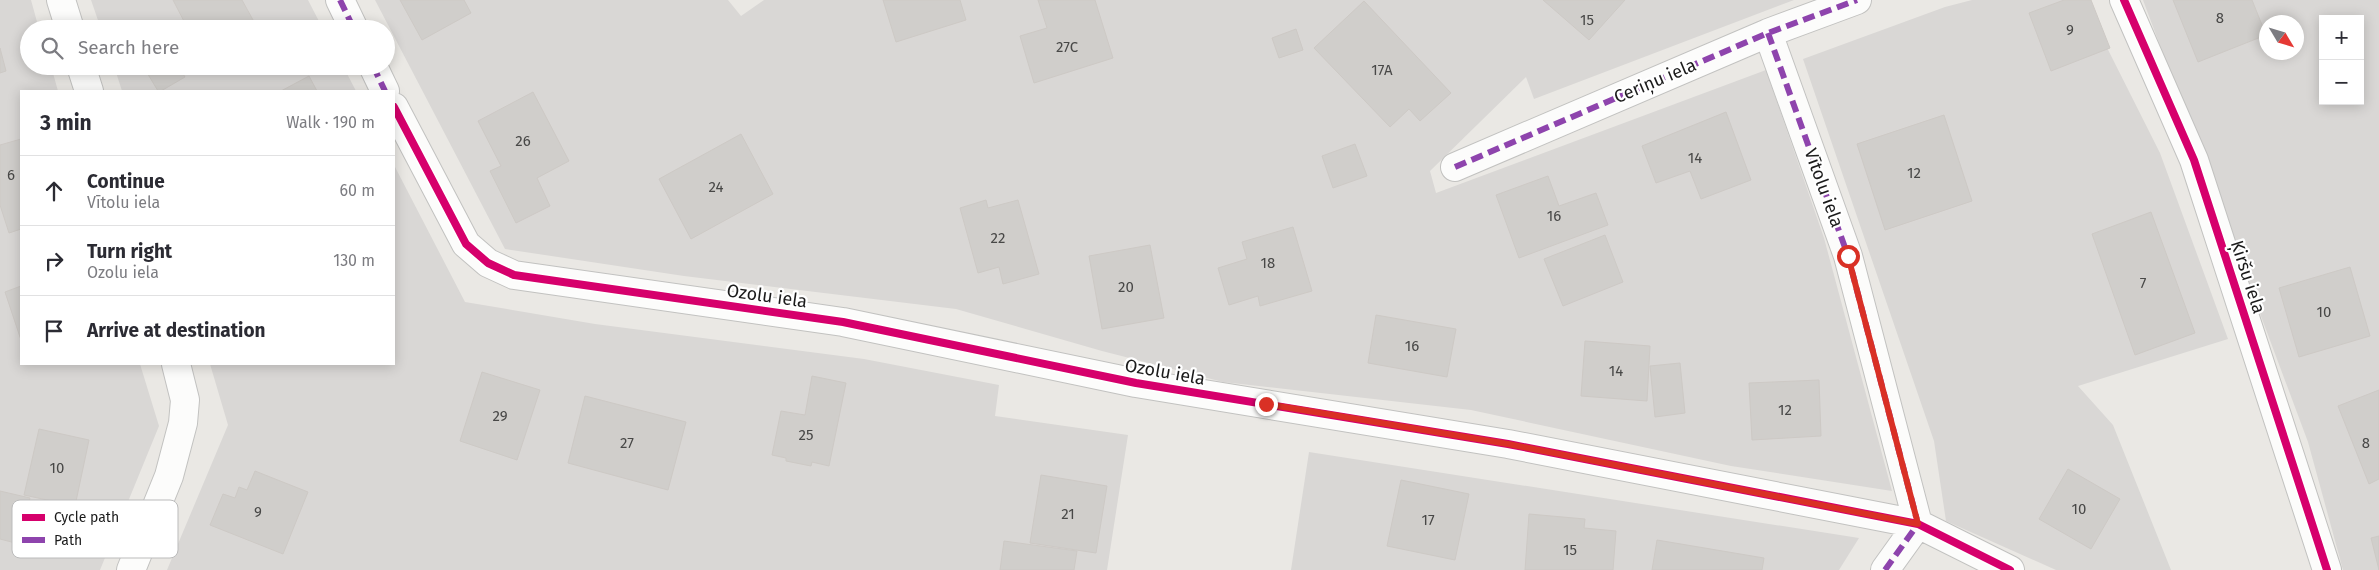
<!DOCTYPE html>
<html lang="en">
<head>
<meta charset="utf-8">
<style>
	body { margin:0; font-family:"Fira Sans",sans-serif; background:#f2f2f3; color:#2b2b33 }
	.controls { position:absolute; right:15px; top:15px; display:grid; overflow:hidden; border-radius:0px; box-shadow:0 2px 12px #0003 }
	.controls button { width:45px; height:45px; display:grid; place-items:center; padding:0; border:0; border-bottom:1px solid #e1e1e2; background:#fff; color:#2b2b33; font:25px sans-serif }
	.compass { position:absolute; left:2259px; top:15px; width:45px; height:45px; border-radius:50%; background:#fff; box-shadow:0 2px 12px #0003; rotate:128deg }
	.stop { position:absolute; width:15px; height:15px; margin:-11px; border:4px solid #d93025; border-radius:50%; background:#fff }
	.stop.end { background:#d93025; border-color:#fff; box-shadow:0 1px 5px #0008 }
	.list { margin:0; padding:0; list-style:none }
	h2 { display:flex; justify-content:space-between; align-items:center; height:65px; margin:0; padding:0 20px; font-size:21px }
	h2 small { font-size:16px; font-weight:400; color:#7c7c81 }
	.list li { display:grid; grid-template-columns:32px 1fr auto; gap:15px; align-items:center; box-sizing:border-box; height:70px; padding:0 20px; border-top:1px solid #e1e1e2 }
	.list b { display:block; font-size:19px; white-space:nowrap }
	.list p { margin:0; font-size:16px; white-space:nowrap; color:#7c7c81 }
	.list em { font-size:16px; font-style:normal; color:#7c7c81 }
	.icon { flex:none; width:28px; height:28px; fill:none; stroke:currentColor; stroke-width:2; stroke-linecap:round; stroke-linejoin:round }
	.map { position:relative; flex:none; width:2379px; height:570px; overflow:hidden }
	.search { position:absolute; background:#fff; box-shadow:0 2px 12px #0003; left:20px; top:20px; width:375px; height:55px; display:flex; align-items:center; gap:12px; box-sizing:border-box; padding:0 18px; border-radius:28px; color:#7c7c81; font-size:19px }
	.panel { position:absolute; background:#fff; box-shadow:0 2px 12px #0003; left:20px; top:90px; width:375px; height:275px; border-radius:0px }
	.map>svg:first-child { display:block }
</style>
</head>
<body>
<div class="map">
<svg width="2379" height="570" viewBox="0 0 2379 570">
	<rect width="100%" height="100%" fill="#eae8e4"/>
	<path fill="#d9d7d5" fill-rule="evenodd" d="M0,0H31L39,29H29V66H51L58,91H21V364H140L159,426L100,570H0Z
		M91,0H308L323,29H101Z
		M375,0H728L741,16L764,0H1794L1534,99L1526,77L1430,171L1436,193L1766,70L1824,238L1892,491L1731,466L1471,410L1223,382L1102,351L956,309L684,276L505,249Z
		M1972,0H2083L2160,153L2228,339L2078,386L2113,425L2171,570H2056L1946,521L1934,441L1803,59L1945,7Z
		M2143,0H2379V570H2343L2308,442ZM2323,19H2360V101H2323ZM2266,22H2296V52H2266Z
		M114,66H343L356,91H122Z
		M394,165L465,302L595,324L864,359L999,385L995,416L1128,435L1107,570H167L228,425L210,364H394Z
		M1309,452L1859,538L1839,570H1291Z"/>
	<path fill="#d0cecb" stroke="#cdc9c5" d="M173,0H242L258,29H188Z
		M400,0H464L471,13L422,40Z
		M883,0H960L966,20L896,42Z
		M1038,0H1095L1113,58L1034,83L1020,36L1047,28Z
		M1543,0H1625L1589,40Z
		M2064,0H2091L2110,48L2051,71L2029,13Z
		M2173,0H2252L2266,35L2198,62Z
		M1364,1L1451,93L1420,121L1409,109L1390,127L1314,48Z
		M1296,29L1303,50L1279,58L1272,38Z
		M0,48L6,71L0,73Z
		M143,66H178L185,77L161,91H158Z
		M309,76L317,91H281Z
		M533,92L569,161L537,178L550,206L516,223L490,171L501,166L478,121Z
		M1726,112L1751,180L1701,199L1690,171L1656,183L1642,146Z
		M1944,115L1972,201L1885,230L1857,144Z
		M741,134L773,194L691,239L659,179Z
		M21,139V229L9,233L0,205V145Z
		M1355,144L1367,176L1333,188L1322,156Z
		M1548,176L1559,206L1596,193L1608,225L1519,258L1496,195Z
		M986,200L988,208L1018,200L1039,274L1003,284L999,267L978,273L960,208Z
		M2151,212L2195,333L2135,355L2092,234Z
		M1293,227L1312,291L1260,306L1258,296L1229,305L1218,268L1247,259L1242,242Z
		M1605,235L1623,282L1563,306L1544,259Z
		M1150,245L1164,318L1102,329L1089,256Z
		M2350,267L2370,336L2299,357L2279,288Z
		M21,286V340L5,292Z
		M1376,315L1456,329L1447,377L1368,363Z
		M1585,341L1650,346L1647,401L1581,396Z
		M1680,363L1685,413L1655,417L1650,366Z
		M482,372L540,390L517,460L460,441Z
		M812,376L846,383L829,466L812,462L811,466L786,461V458L772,455L781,411L805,415Z
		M1819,380L1821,436L1752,440L1749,383Z
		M2379,390V479L2369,484L2338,406Z
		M585,396L686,422L668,490L568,463Z
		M39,429L89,440L75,506L24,495Z
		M2068,469L2120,499L2091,549L2039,519Z
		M255,471L308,492L283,554L210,525L223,494L235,498L239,487L247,490Z
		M1041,475L1107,486L1096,553L1030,543Z
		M1401,480L1469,494L1455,560L1387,546Z
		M0,491L30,498L19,544L0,539Z
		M1529,514L1585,519L1584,528L1616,531L1613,570H1525Z
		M2379,536V570L2371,538Z
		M1657,540L1764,558L1762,570H1652Z
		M1004,541L1077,551L1074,570H1000Z"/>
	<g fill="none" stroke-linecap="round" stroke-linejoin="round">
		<defs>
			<path id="street" d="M61,0L70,29
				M340,0L354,29
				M2124,0L2194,160L2327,570
				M1768,33L1848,256L1918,524
				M81,66L89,91
				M373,66L385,91
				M394,107L466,244L488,263L514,275L843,322L1136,383L1508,444L1918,524L2010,570
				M1455,167L1768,33L1857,0
				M131,570L169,476L183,423L185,400L176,364
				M1885,570L1918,524"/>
		</defs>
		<use href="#street" stroke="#c2c2c0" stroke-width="30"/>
		<use href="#street" stroke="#fcfcfb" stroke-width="28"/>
		<path stroke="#8e44ad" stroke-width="6" stroke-dasharray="12 6" stroke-linecap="butt" d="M340,0L354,29
			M1768,33L1848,256L1918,524
			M373,66L385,91
			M1455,167L1768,33L1857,0
			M1885,570L1918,524"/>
		<defs>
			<path id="cycleway" d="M2124,0L2194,160L2327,570
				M394,107L466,244L488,263L514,275L843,322L1136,383L1508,444L1918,524L2010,570"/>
		</defs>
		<use href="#cycleway" stroke="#fff" stroke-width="11"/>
		<use href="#cycleway" stroke="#d6006c" stroke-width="8"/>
	</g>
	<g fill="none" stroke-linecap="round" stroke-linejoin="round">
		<path stroke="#d93025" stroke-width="6" d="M1266,404L1508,444L1918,524L1848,256"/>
	</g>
	<g text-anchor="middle" stroke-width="4.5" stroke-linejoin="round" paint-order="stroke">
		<g font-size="15" fill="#484847">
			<text x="2220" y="23">8</text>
			<text x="1587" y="25">15</text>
			<text x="2070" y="35">9</text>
			<text x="1067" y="52">27C</text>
			<text x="1382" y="75">17A</text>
			<text x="523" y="146">26</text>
			<text x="1695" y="163">14</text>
			<text x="1914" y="178">12</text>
			<text x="11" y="180">6</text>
			<text x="716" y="192">24</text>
			<text x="1554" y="221">16</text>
			<text x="998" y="243">22</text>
			<text x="1268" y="268">18</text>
			<text x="2143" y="288">7</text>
			<text x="1126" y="292">20</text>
			<text x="2324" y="317">10</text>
			<text x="1412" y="351">16</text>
			<text x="1616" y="376">14</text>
			<text x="1785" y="415">12</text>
			<text x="500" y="421">29</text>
			<text x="806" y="440">25</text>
			<text x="627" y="448">27</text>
			<text x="2366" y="448">8</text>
			<text x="57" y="473">10</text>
			<text x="2079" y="514">10</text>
			<text x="258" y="517">9</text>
			<text x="1068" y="519">21</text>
			<text x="1428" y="525">17</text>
			<text x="1570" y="555">15</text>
		</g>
		<g font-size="18" fill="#1b1b1b" stroke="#fff">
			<text transform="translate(1655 81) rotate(-23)" y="6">Ceriņu iela</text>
			<text transform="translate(1824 188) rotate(70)" y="6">Vītolu iela</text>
			<text transform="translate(2248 277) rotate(72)" y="6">Ķiršu iela</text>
			<text transform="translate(767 296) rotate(8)" y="6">Ozolu iela</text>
			<text transform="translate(1165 372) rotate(10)" y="6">Ozolu iela</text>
		</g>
	</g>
	<rect x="12" y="500" width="166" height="58" rx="8" fill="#fff" stroke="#bbb" stroke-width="1"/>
	<rect x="22" y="514" width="23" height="7" fill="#d6006c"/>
	<rect x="22" y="537" width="23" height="6" fill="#8e44ad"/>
	<g font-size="14" fill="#1b1b1b">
		<text x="54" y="522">Cycle path</text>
		<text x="54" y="545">Path</text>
	</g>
</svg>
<div class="controls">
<button>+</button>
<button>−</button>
</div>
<svg class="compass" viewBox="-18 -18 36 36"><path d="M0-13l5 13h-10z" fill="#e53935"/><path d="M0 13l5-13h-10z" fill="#7c7c81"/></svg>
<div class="stop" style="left:1848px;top:256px"></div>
<div class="stop end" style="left:1266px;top:404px"></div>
<div class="search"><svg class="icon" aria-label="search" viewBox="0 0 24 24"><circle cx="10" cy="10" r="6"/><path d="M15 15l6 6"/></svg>Search here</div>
<section class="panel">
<h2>3 min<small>Walk · 190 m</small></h2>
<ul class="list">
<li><svg class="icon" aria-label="ahead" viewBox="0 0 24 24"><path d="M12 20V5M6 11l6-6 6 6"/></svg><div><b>Continue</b><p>Vītolu iela</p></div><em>60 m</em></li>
<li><svg class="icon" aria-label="right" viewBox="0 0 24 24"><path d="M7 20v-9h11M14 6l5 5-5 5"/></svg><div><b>Turn right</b><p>Ozolu iela</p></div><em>130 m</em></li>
<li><svg class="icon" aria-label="arrive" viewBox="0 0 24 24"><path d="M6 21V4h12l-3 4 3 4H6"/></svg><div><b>Arrive at destination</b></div></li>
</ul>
</section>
</div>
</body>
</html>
